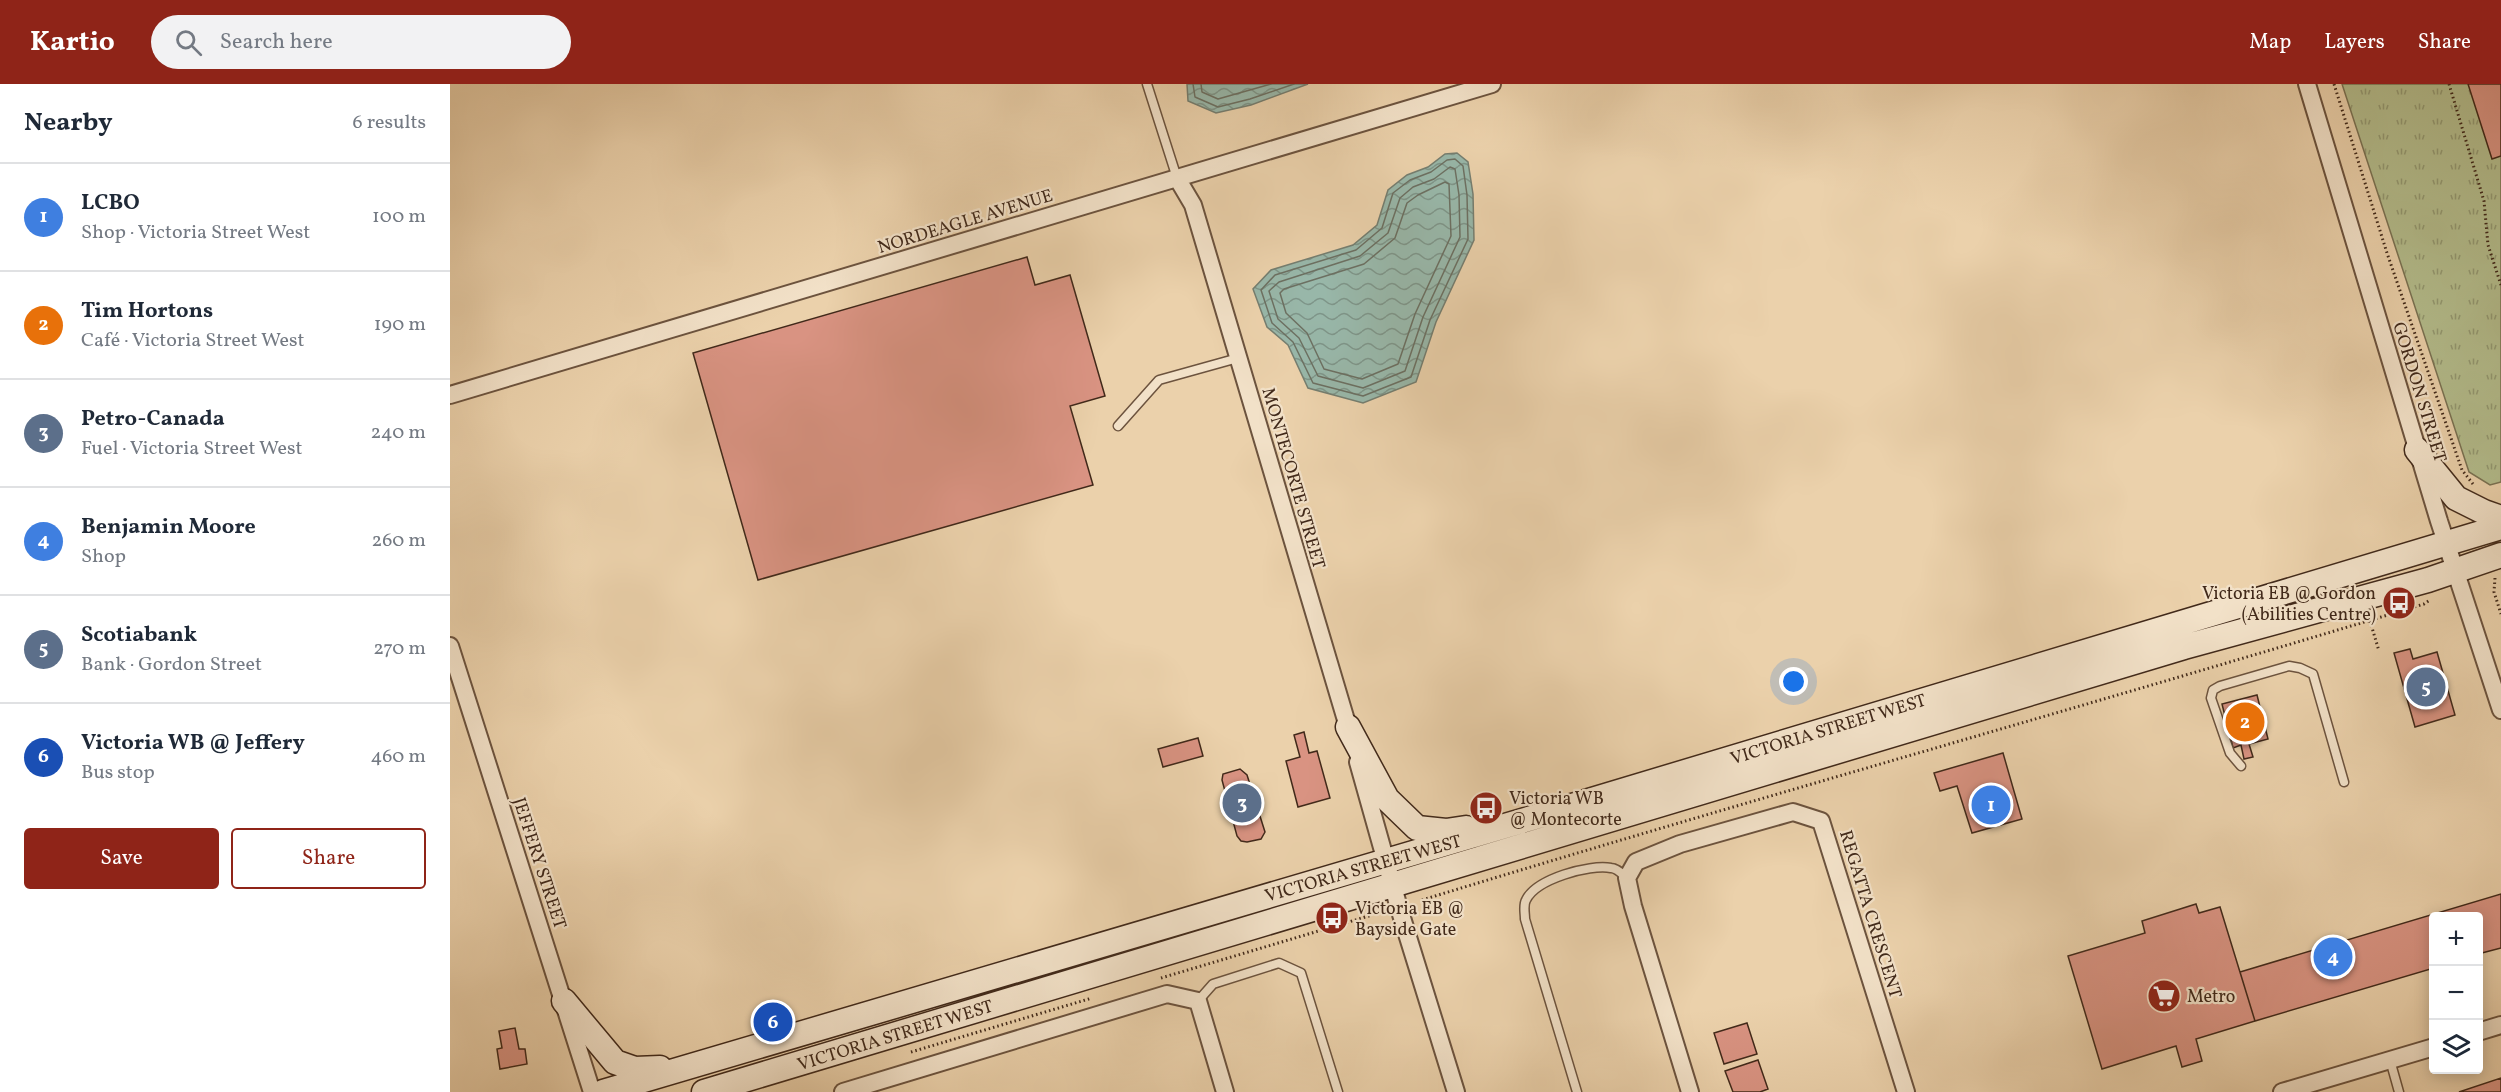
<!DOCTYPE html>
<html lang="en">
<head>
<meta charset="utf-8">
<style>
	body { margin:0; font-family:Vollkorn,serif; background:#f2f2f3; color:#1f2937 }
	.controls { position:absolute; right:18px; bottom:18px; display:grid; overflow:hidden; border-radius:6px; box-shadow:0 3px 15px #0003 }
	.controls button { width:54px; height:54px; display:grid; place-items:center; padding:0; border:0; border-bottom:2px solid #e0e1e3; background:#fff; color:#1f2937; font:30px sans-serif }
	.you { position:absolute; left:1344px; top:598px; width:21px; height:21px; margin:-15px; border:4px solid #fff; border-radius:50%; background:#1a73e8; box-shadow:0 0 0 9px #1a73e833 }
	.badge { display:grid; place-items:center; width:39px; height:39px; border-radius:50%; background:#8f2418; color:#fff; font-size:20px; font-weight:700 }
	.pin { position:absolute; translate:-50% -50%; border:3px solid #fff; box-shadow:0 2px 6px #0006 }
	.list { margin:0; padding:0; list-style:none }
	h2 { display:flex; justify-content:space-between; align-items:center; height:78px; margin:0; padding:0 24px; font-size:26px }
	h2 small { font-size:20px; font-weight:400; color:#747a83 }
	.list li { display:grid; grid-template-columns:39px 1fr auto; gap:18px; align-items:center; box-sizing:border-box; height:108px; padding:0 24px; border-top:2px solid #e0e1e3 }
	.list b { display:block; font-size:22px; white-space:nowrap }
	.list p { margin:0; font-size:20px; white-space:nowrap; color:#747a83 }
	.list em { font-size:20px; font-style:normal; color:#747a83 }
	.actions { display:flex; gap:12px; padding:18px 24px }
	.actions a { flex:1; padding:14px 0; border:2px solid #8f2418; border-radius:6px; text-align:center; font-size:21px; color:#8f2418 }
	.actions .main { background:#8f2418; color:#fff }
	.icon { flex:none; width:33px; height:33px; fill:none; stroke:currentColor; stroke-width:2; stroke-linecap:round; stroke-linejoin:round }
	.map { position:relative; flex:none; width:2051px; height:1008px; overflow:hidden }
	header { display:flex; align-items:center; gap:36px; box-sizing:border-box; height:84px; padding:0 30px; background:#8f2418; color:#fff }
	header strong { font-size:28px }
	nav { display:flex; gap:33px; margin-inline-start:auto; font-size:21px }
	.search { width:420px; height:54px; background:#f2f2f3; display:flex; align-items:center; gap:15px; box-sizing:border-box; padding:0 21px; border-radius:33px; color:#747a83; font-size:22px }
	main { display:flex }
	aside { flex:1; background:#fff }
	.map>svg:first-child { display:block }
</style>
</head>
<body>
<header>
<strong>Kartio</strong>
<div class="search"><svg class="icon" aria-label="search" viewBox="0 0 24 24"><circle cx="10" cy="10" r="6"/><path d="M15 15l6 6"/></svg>Search here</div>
<nav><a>Map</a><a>Layers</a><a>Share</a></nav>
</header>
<main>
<aside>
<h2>Nearby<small>6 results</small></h2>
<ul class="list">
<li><span class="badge" style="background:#3f7fe0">1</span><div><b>LCBO</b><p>Shop · Victoria Street West</p></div><em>100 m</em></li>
<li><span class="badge" style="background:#e8710a">2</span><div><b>Tim Hortons</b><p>Café · Victoria Street West</p></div><em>190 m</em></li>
<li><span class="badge" style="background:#5c6f8a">3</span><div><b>Petro-Canada</b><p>Fuel · Victoria Street West</p></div><em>240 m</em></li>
<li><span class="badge" style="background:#3f7fe0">4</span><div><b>Benjamin Moore</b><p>Shop</p></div><em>260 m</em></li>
<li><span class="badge" style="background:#5c6f8a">5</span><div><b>Scotiabank</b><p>Bank · Gordon Street</p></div><em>270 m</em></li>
<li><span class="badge" style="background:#1a4fb4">6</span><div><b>Victoria WB @ Jeffery</b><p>Bus stop</p></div><em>460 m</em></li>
</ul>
<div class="actions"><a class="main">Save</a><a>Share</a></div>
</aside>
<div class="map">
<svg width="2051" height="1008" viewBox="0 0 2051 1008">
	<defs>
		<pattern id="park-tufts" width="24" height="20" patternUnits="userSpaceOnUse" patternTransform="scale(1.5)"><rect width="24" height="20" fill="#b3bc8c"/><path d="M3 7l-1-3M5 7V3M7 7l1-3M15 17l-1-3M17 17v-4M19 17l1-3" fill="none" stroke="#939972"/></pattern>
		<pattern id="water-waves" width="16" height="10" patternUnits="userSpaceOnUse" patternTransform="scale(1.5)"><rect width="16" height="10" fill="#98b7a9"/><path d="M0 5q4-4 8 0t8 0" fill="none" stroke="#7e9589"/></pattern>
	</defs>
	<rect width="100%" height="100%" fill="#ebd1ab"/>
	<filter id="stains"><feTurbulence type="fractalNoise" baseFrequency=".00333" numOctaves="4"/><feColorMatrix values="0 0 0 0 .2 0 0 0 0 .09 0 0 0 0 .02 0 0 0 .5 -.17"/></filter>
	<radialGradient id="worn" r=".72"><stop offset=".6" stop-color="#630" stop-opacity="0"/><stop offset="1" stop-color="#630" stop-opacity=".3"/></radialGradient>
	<path fill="url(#park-tufts)" stroke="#7a7253" stroke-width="1.5" d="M1892,0H2051V398L2040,401L2019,388Z"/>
	<path fill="url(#water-waves)" stroke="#757e70" stroke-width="1.5" d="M737,0H858L801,21L766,29L738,17Z
		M1007,69L1018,78L1023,110L1024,156L986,238L966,298L913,319L858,304L838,261L817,243L803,205L821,186L903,161L927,141L938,106L957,91L978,83L995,70Z"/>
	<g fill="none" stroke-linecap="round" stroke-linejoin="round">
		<path stroke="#6c7062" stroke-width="1.5" d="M743,0L745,13L768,23L800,15L844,0
			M751,0L752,8L768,15L821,0
			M1005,75L1013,82L1017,111L1018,155L980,236L961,293L913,312L863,299L843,258L822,239L811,206L825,191L906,166L932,144L943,109L960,96L981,88L997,76Z
			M1000,83L1005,85L1009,111L1010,153L973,233L955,287L913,304L868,292L849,254L828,235L819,207L829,198L910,172L938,149L950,114L963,103L984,95Z
			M995,98L999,100L1001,152L965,230L948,280L912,295L874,285L857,249L836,229L830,209L834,205L914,180L945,154L957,119L968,111Z"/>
	</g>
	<path fill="#d99382" stroke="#41291a" stroke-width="1.5" d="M2018,0H2051V72L2042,75Z
		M577,173L585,201L620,191L655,312L620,322L643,401L308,496L243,269Z
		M1960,565L1963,575L1987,568L2005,631L1965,643L1944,569Z
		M1807,611L1818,655L1799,660L1803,673L1794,675L1791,661L1783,664L1772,620Z
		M854,648L859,669L867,667L880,714L848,723L836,677L850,673L844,651Z
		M748,654L753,672L713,683L708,665Z
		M1553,669L1572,735L1522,749L1507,702L1490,707L1484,689Z
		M790,685L797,691L815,748L811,755L797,758L791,757L787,752L772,696L773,690Z
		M2051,810V864L2028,870V832H1984V884L1805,937L1790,888Z
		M1746,820L1749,829L1770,823L1805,937L1746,955L1752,977L1732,983L1726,962L1652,985L1618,872L1695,849L1692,837Z
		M1297,939L1307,970L1274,980L1264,949Z
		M65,944L69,965H75L77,980L50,985L47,965L52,964L49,947Z
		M1308,976L1318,1005L1310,1008H1283L1275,987Z
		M2051,994V1008H2009Z"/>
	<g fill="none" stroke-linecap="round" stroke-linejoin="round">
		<defs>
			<path id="service" d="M697,0L727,94
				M668,342L709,296L788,274
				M1791,682L1780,669L1761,614L1763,606L1770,602L1839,582L1850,584L1863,590L1894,698
				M748,917L763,900L829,879L851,889L888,1008
				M1940,976L1949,1008
				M1127,1008L1075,835C1075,829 1073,821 1076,816C1086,795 1139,780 1161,784C1167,784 1172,790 1177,794"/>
			<path id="minor" d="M1857,0L1989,437L2051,626
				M727,94L743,121L901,653
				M0,311L1042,0
				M0,562L142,1008
				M908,678L949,824L1006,1008
				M2028,948L2051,941
				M393,1008L717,910L748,917L775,1008
				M1240,1008L1183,822L1177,794L1186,778L1230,760L1343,728L1371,737L1456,1008
				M1832,1008L1984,963"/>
			<path id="secondary" d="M1967,366L2006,414L2034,428L2051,434
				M898,643L937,715L967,744L996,747L1016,744
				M114,917L165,978L185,985L210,984
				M153,1008L1092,731L2051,443
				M254,1008L1734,563L1978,496L2051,471"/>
		</defs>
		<use href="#service" stroke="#6c533e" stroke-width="11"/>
		<use href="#minor" stroke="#6c533e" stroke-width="20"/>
		<use href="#secondary" stroke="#41291a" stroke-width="27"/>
		<path stroke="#41291a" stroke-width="3" stroke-dasharray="1.5 3" stroke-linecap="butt" d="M1884,0L1937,169L2012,386L2023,400
			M1999,0L2034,117L2038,161L2051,201
			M2045,494L2044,508L2051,530
			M1920,537L1929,567
			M972,816C1305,714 1641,621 1974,520L1980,516
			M711,894L922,831
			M461,968L642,914"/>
		<use href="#service" stroke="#f2e1c8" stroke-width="8"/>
		<use href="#minor" stroke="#f2e1c8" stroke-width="16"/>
		<use href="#secondary" stroke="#f2e1c8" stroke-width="24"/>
	</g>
	<defs>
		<symbol id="bus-disc" viewBox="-11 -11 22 22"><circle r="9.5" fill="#8f2418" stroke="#f2e1c8"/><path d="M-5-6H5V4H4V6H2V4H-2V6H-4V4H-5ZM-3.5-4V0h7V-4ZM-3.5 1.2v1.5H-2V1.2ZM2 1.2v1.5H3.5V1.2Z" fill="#fff"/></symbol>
		<symbol id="supermarket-disc" viewBox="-11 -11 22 22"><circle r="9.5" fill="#8f2418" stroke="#f2e1c8"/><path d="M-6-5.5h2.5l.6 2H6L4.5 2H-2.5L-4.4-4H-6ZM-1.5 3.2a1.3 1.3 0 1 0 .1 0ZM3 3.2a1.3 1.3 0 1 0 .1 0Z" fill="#fff"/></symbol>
	</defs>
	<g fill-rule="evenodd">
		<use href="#bus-disc" x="1930" y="500" width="38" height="38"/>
		<use href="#bus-disc" x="1017" y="705" width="38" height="38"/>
		<use href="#bus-disc" x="863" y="815" width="38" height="38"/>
		<use href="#supermarket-disc" x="1695" y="893" width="38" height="38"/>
	</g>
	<g text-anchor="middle" stroke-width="4.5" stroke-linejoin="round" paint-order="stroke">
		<g font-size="18" fill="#41291a" stroke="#f2e1c8">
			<text transform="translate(515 137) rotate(-17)" y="6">NORDEAGLE AVENUE</text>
			<text transform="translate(1970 308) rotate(73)" y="6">GORDON STREET</text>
			<text transform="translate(844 394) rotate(74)" y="6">MONTECORTE STREET</text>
			<text transform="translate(1378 645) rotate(-17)" y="6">VICTORIA STREET WEST</text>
			<text transform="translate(90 779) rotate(72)" y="6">JEFFERY STREET</text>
			<text transform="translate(913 784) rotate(-16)" y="6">VICTORIA STREET WEST</text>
			<text transform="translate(1421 830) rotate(73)" y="6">REGATTA CRESCENT</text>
			<text transform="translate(445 951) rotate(-17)" y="6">VICTORIA STREET WEST</text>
		</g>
		<g font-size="18" fill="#41291a" stroke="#f2e1c8" text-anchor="start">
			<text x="1926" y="515" text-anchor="end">Victoria EB @ Gordon<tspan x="1926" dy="21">(Abilities Centre)</tspan></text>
			<text x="1059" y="720">Victoria WB<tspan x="1059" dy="21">@ Montecorte</tspan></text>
			<text x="905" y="830">Victoria EB @<tspan x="905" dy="21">Bayside Gate</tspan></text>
			<text x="1737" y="918">Metro</text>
		</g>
	</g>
	<rect width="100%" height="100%" filter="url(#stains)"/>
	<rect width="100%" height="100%" fill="url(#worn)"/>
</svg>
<div class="controls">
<button>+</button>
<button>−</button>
<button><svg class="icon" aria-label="layers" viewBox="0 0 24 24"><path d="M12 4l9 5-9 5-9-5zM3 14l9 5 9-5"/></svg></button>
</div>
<div class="you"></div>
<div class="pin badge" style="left:1541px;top:721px;background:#3f7fe0">1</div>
<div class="pin badge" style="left:1795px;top:638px;background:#e8710a">2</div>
<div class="pin badge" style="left:792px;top:719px;background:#5c6f8a">3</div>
<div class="pin badge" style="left:1883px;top:873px;background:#3f7fe0">4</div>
<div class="pin badge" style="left:1976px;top:603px;background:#5c6f8a">5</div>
<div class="pin badge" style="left:323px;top:938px;background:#1a4fb4">6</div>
</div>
</main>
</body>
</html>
